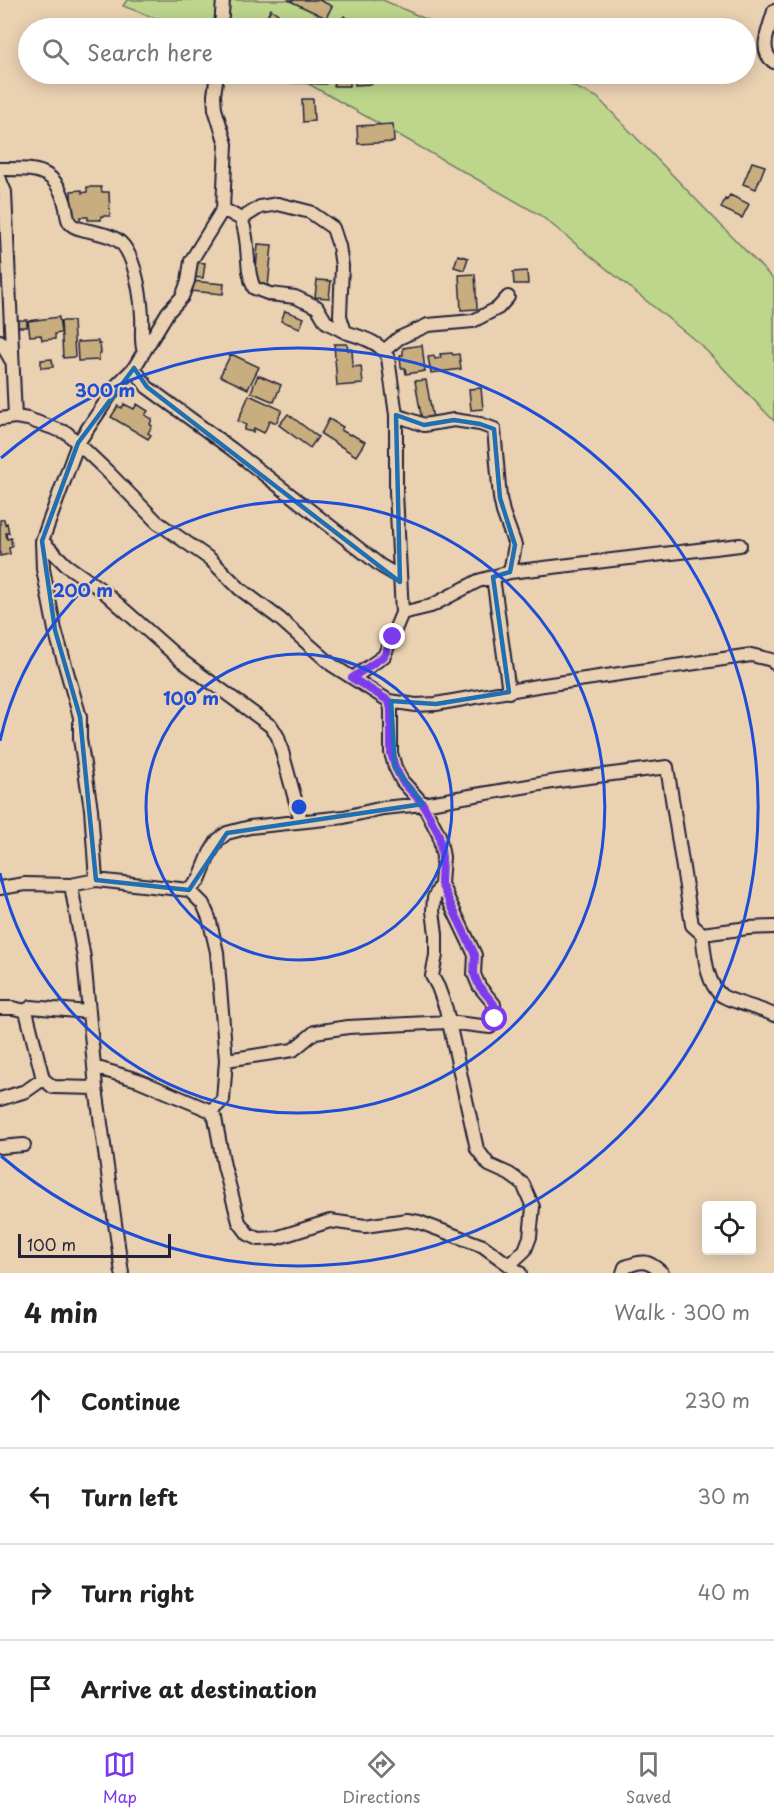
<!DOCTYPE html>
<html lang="en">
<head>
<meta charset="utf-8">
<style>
	body { margin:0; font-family:"Playpen Sans",sans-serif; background:#f2f2f2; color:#222 }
	.controls { position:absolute; right:18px; bottom:18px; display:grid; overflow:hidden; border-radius:6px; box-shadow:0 3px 15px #0003 }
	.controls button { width:54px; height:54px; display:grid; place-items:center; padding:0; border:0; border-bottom:2px solid #e0e0e0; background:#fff; color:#222; font:30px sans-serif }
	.scale { position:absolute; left:18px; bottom:15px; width:153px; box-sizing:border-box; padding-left:6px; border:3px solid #22223b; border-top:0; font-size:16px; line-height:21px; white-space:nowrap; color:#22223b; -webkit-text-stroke:4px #ead1b2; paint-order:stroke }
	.stop { position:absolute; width:18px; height:18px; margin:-14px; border:4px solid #7c3aed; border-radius:50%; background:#fff }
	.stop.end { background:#7c3aed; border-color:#fff; box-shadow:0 2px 6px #0008 }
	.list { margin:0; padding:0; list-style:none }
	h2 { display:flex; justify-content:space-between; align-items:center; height:78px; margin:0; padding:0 24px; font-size:26px }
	h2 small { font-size:20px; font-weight:400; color:#767676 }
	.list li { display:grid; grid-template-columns:39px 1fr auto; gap:18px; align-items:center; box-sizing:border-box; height:96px; padding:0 24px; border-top:2px solid #e0e0e0 }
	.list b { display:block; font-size:22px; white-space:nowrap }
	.list em { font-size:20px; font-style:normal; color:#767676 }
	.icon { flex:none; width:33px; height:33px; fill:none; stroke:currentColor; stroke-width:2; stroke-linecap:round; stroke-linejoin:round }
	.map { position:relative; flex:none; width:774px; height:1273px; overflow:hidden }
	.search { position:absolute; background:#fff; box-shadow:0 3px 15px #0003; left:18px; right:18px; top:18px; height:66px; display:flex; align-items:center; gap:15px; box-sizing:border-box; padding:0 21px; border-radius:33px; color:#767676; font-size:22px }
	.sheet { height:462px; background:#fff }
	nav { display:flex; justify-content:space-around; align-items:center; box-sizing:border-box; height:84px; border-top:2px solid #e0e0e0; background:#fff; font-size:16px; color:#767676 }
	nav a { display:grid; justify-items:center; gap:3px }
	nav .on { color:#7c3aed }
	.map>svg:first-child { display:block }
</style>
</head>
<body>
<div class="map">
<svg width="774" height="1273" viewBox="0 0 774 1273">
	<rect width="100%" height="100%" fill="#ead1b2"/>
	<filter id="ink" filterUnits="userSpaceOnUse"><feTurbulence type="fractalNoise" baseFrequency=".0167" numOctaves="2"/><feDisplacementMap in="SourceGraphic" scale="12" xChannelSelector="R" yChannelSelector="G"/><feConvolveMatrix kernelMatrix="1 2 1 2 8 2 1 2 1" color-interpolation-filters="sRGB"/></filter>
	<g filter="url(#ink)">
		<path fill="#bdd68c" stroke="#707c64" stroke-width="1.5" d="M127,0H383L446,28H181L123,6Z
			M291,74H546L597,97L774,280V421L701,345L540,215Z"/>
		<path fill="#c8ae7e" stroke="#22223b" stroke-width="1.5" d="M288,0H319L332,6L326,18Z
			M271,9L278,14L272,24L265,20Z
			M344,16L355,25L352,28H348L340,22Z
			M268,74H326V84L268,82Z
			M334,74H350V86H334Z
			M354,74H371L372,84L355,85Z
			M302,99H313L314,121L303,122Z
			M393,124L394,142L358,144L357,126Z
			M752,162L765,166L756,189L743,184Z
			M87,187H101L102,192H109L110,216H101V220H88V217H80V221H72L71,191L82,190V193L87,192Z
			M730,195L749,204L742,218L721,208L725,199L727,200Z
			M258,244L272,245L268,287L255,285Z
			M458,255L468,258L464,270L454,267Z
			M194,262L205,263L203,278L191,277Z
			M527,271L528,284H514L513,272Z
			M475,274L477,309L461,310L459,275Z
			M317,280L331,281L329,298L315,297Z
			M191,281L224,284L223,294L190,291Z
			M285,311L304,318L300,328L281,321Z
			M59,317L61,333L55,334V339L42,340L41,335L30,336L28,321Z
			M18,320H27V327H18Z
			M61,321H73L75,357L63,358Z
			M98,341V344H100L101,353H99V360L78,361L77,342Z
			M334,344H347L348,350L352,349L353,367L361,366L363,384L337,386Z
			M422,345L425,371L406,374L405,368H401L400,355H403V348Z
			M452,353L453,355L459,354L461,369L431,373L428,357L434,356L435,359L441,358L440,354Z
			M231,354L259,367L248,389L220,376Z
			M52,359L53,367L41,368V360Z
			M258,375L281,385L274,402L251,392Z
			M426,380L433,419L422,421L415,381Z
			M481,388L483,409L471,410L469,389Z
			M249,395L282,410L276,423L270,420L264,433L254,428L253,432L244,430L246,425L238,421Z
			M124,404L134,409L137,404L148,411L145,415L152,419L150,424L152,426L148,433L151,435L148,439L111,417L118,406L122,408Z
			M288,414L318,437L310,448L279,425Z
			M329,419L343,427L341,430L350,435L351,434L365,442L356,456L321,434Z
			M4,519L5,524L7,523L9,533H6L7,539L11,538L12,547L9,548L10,554L0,556V520Z"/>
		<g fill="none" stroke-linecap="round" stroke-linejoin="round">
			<defs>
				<path id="minor" d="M774,11C770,27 757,51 774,62
					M221,28L223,0
					M0,169C36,169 57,167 66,208C67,213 67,222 72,225C80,232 107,231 120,242C135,255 141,296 142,316C143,329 140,340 144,352
					M0,180L5,192L15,417
					M223,209L241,219L260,207L278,204L310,212L333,228L339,246L342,266L340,316L345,332C360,337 382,342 388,358L396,415V492L402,613L384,656L353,678
					M241,219C251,241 244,267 254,288L270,294L295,297L317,307L326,322L345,332
					M0,341L11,360
					M385,350L399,338L428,325L473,321L498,308L508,297
					M134,368L147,387L233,450L381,566L400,577
					M396,415L424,425L454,420L480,424L494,429L500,498L503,512L515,545L510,572
					M0,419L15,417L28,419L67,433L107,471L157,522L210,559L240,589L280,619L332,665L389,701L391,710V753L395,767L402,781L423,804L439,835L443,857L441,884L475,955L474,974L479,986L494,1004L495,1019L490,1027L448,1022L348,1027L315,1032L293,1050L226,1060
					M42,541L66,565L103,591L182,661L272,727L278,737L301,821
					M493,577L509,692
					M402,613L431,606L478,581L510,572L740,545
					M389,701L416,705L436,704L537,686L751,655L772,660L774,663
					M96,880L91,809L80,739V717L55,630L43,569L42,541L78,443L117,385L134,368L168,312L182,297L188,281L191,261L223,209L226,144L215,109L214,95L217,74
					M441,884L434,898L433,911L436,934V955L432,976L438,987L446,1009L477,1149L489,1165L509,1174L523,1184L533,1207L530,1237L525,1250L509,1265
					M71,885L84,958L96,1088L122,1273
					M0,888L25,884L71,885L96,880L189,890L203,904L209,918L217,952L226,1060L223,1100L211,1111
					M189,890L199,880L210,853L218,840L227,833L250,827L344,817L383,808L423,804L558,781L667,767L692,925L702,934L748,928L774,927
					M702,934C705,953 705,981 721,995C728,1001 763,1009 774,1015
					M0,1008H13L26,1011L43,1079L53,1087L96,1088
					M26,1011L31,1007L88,1012
					M94,1067L138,1080L211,1111L215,1118L224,1166L239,1222L248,1234L259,1239L276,1238L330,1221L365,1226L407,1220L419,1222L483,1246L520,1273
					M0,1099L26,1091L43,1079
					M0,1147L24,1145
					M623,1273L625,1267C643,1260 648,1260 662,1273"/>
			</defs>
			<use href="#minor" stroke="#22223b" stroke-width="16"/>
			<use href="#minor" stroke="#ead1b2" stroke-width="12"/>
		</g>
	</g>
	<g fill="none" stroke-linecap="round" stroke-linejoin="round" filter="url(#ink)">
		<path stroke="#7c3aed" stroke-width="8" d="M393,637L384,656L352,678L389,701L391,710V753L395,767L402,781L423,804L439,835L442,857L441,884L475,955L474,974L479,986L494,1004L495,1019"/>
	</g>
	<path fill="none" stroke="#1f6fb2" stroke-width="4.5" stroke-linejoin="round" d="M134,368L147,387L400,582L396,415L424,425L454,420L480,424L494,429L500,498L515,545L510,572L493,577L509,692L436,704L391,701L395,767L423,804L227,833L189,890L96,880L80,717L55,630L42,541L78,443Z"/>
	<g fill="none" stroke="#1d4ed8" stroke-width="3">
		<circle cx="299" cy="807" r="153"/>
		<path d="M0 741A306 306 0 1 1 0 873"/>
		<path d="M1 458A459 459 0 1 1 1 1156"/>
	</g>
	<circle cx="299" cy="807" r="9" fill="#1d4ed8" stroke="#ead1b2" stroke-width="3"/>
	<g font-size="18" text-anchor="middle" font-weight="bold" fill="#1d4ed8" stroke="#ead1b2" stroke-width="4.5" stroke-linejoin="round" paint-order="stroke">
		<text x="105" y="397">300 m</text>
		<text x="83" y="597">200 m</text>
		<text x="191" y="705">100 m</text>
	</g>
</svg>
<div class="controls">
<button><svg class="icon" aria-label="locate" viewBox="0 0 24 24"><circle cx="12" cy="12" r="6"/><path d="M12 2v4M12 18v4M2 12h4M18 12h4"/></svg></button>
</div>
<div class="scale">100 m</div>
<div class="stop" style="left:495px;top:1019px"></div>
<div class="stop end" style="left:393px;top:637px"></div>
<div class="search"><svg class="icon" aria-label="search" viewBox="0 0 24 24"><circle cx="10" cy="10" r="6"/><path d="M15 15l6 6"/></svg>Search here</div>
</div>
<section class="sheet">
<h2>4 min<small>Walk · 300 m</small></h2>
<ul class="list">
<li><svg class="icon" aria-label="ahead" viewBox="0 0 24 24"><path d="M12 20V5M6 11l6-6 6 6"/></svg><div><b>Continue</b></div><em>230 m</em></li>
<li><svg class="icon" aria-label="left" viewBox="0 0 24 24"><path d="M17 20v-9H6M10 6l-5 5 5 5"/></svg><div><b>Turn left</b></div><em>30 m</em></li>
<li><svg class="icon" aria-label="right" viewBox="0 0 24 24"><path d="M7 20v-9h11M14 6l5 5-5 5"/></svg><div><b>Turn right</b></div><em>40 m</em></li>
<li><svg class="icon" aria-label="arrive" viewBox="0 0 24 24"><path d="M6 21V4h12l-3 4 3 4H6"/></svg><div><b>Arrive at destination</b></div></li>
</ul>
</section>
<nav>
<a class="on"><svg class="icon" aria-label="map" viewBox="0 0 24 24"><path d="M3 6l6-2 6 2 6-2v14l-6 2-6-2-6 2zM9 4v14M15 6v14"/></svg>Map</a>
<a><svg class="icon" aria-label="directions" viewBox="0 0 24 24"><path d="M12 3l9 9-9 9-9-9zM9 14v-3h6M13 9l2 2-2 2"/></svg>Directions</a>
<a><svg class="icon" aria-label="saved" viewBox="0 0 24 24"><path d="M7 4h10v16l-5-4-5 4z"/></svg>Saved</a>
</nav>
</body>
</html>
